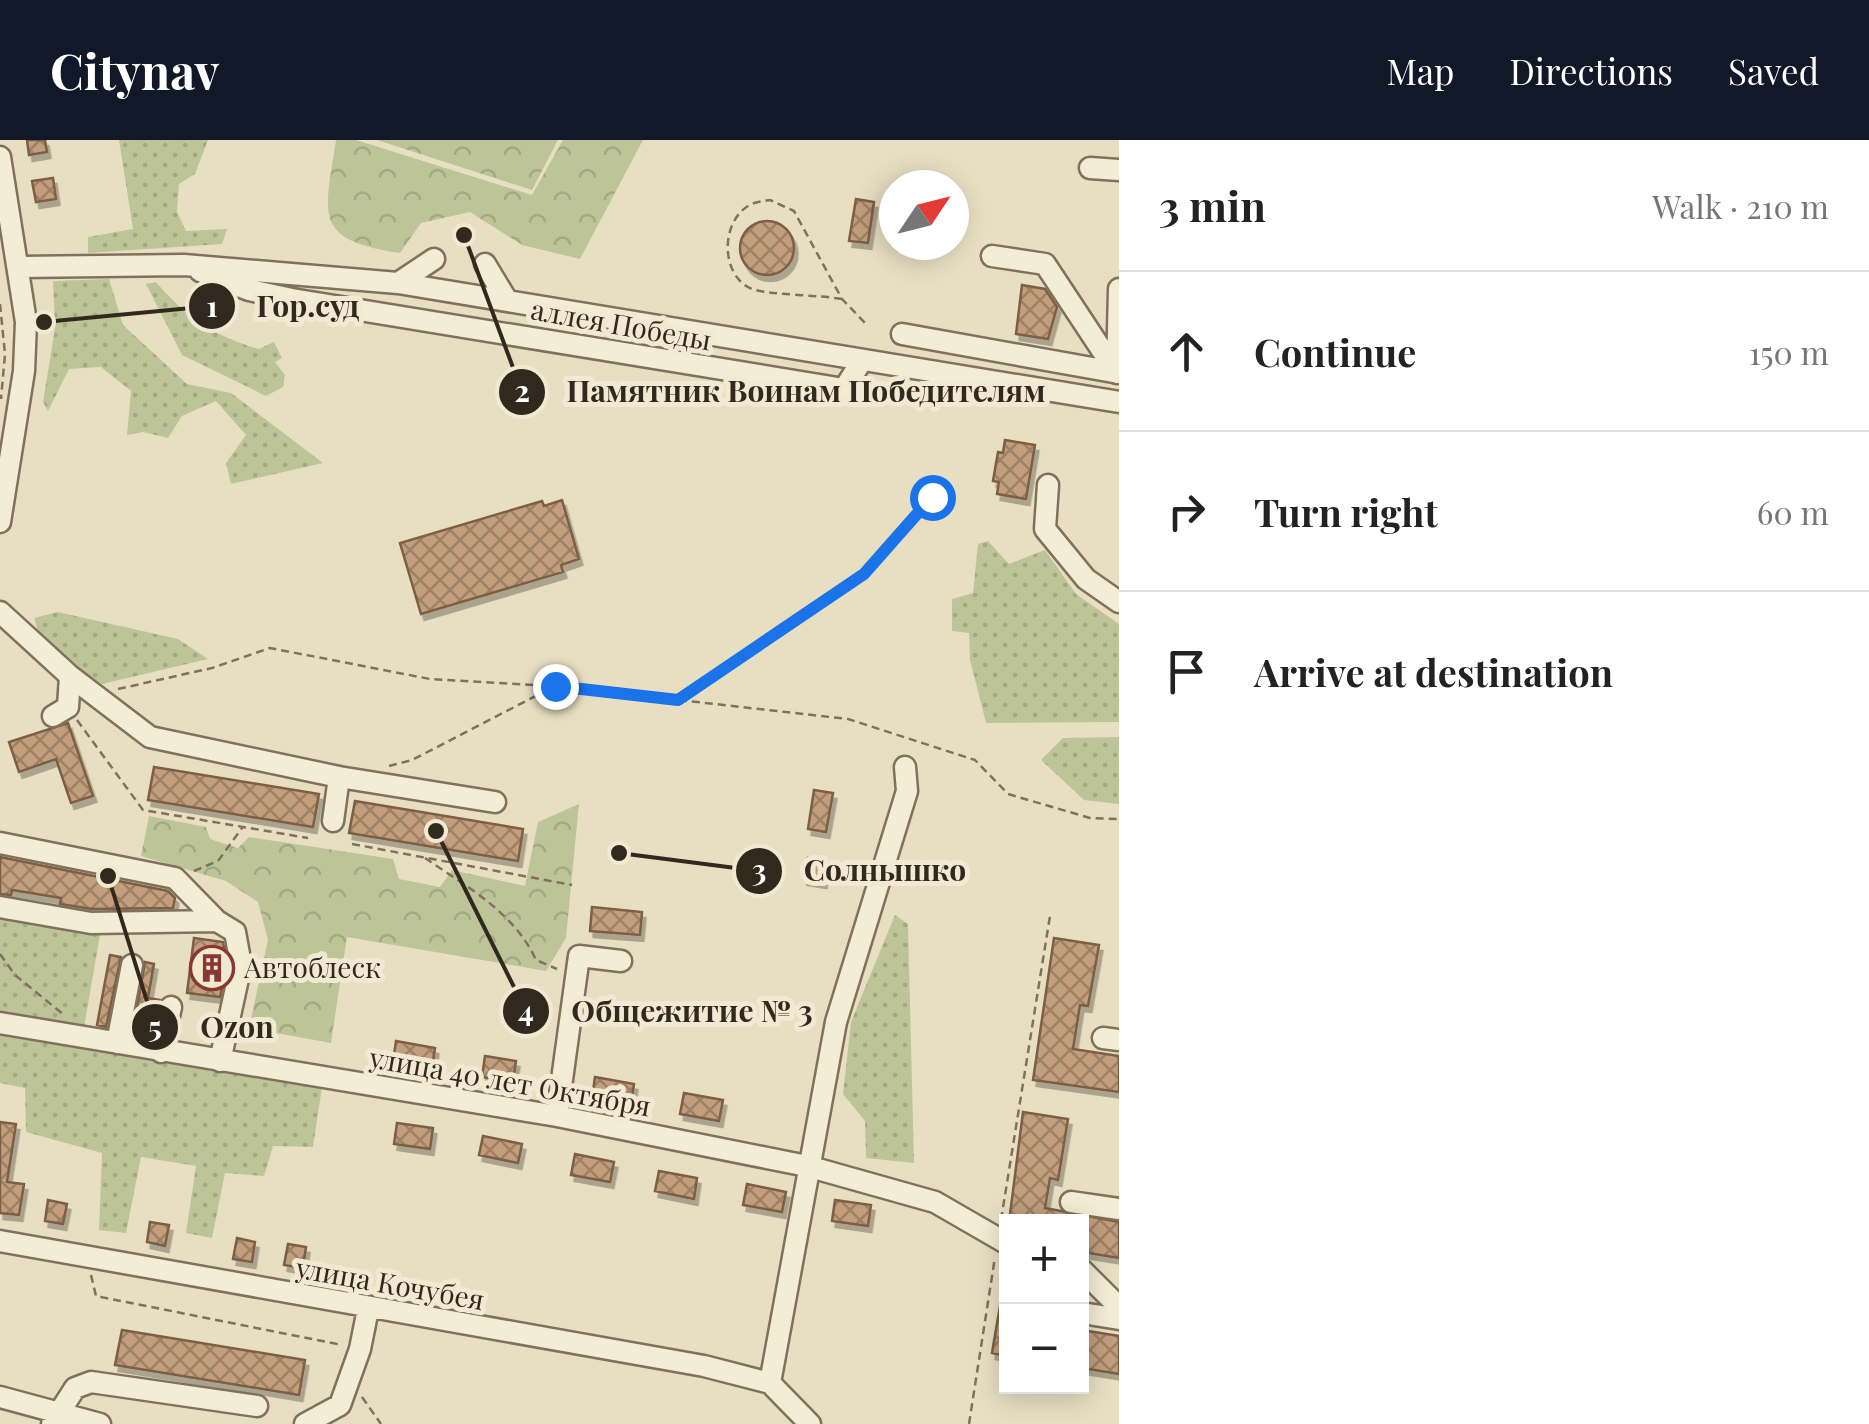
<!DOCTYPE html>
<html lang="en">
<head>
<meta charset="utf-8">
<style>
	body { margin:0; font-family:"Playfair Display",serif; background:#f6f6f6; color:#222 }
	.controls { position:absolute; right:30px; bottom:30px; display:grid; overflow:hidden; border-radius:0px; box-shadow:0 5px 25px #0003 }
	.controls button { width:90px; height:90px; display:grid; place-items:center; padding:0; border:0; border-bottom:2px solid #e0e0e0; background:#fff; color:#222; font:50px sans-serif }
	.compass { position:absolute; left:879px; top:30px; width:90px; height:90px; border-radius:50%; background:#fff; box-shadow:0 5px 25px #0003; rotate:55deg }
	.stop { position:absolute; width:30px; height:30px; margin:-22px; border:8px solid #1a73e8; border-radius:50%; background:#fff }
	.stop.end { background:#1a73e8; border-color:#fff; box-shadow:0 2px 10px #0008 }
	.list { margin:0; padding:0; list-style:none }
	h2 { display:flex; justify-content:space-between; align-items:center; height:130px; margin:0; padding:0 40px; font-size:42px }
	h2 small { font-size:32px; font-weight:400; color:#767676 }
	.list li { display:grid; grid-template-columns:65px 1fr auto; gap:30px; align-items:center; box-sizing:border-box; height:160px; padding:0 40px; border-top:2px solid #e0e0e0 }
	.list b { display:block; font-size:38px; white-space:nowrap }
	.list em { font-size:32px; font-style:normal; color:#767676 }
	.icon { flex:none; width:55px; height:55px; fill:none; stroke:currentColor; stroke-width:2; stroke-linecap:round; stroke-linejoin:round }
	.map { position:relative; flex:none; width:1119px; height:1284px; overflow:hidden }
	header { display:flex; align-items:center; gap:60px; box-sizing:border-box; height:140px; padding:0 50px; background:#111827; color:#fff }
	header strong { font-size:48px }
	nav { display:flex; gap:55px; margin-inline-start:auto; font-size:35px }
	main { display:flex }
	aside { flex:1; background:#fff }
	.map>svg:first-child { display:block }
</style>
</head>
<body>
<header>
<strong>Citynav</strong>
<nav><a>Map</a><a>Directions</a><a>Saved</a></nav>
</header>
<main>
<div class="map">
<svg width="1119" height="1284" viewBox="0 0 1119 1284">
	<defs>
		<pattern id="grass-dots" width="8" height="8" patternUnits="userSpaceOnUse" patternTransform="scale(2.5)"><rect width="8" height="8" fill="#bdc598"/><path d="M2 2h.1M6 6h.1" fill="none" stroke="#a3a983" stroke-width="1.8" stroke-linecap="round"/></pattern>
		<pattern id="forest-crowns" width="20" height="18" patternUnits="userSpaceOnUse" patternTransform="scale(2.5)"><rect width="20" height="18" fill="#bdc598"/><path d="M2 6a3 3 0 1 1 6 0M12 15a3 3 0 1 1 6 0" fill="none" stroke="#a3a983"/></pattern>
		<pattern id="building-cross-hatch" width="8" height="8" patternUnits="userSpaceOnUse" patternTransform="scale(2.5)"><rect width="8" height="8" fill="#c29e7c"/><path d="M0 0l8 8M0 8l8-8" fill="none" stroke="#9e8165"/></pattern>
		<filter id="shadow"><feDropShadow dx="3.5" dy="6" stdDeviation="0" flood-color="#0004"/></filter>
	</defs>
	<rect width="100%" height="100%" fill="#e8dfc3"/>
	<path fill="url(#grass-dots)" d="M119,0H208L195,34L179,44L177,72L186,91L227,89L222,104L88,113V97L133,89Z
		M109,139L123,185L187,244L231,253L323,323L231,344L226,323L246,295L216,261L182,276L168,298L143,292L127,295L131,251L101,227L69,229L48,271L43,262L55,188L53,141Z
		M156,142C187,178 214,196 259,209L274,202L282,218L275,222L285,235L283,247L266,256L182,215L146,144Z
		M988,401L1009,424L1045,410L1076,454L1119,484V582L986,583L970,520L969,493L952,491V459L973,453L978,404Z
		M58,472L178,499L208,519L102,544L42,504L34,478Z
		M1119,597V664L1084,660L1041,620L1063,598Z
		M895,775L908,784L914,1023L866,1018L865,981L843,954L851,882Z
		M0,776L100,795L83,893L0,879Z
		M0,891L322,947L313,1007L273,1006L264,1036L225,1033L212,1098L186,1093L196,1026L141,1017L126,1093L99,1090L102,1013L26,992L25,948L0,943Z"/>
	<path fill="url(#forest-crowns)" d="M336,0H356L532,55L563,0H643L580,119L522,105L470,72L421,83L400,113C311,100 325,75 336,0Z
		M377,0H558L532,50Z
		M579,664L566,798L546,831L347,797L331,903L249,888L268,800L258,762L226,741L141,716L149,676L206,687L210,699L238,708L249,697L393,719L399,739L440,747L452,730L525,746L538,682Z"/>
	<path fill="url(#building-cross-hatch)" stroke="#7d5e44" stroke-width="2.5" filter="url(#shadow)" d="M27,0H45L47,12L29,15Z
		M53,38L56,59L36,62L32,41Z
		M856,59L874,62L868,103L849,101Z
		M740 108a27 27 0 1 1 54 0a27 27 0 1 1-54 0Z
		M1022,145L1045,149L1057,167L1048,199L1016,194Z
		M1005,300L1035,305L1026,359L997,354L999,342L993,341L998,312L1003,313Z
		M562,360L579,419L561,425L563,432L421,474L400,403L542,361L544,366Z
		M68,583L93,656L71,663L56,619L19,632L9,602Z
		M154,627L319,654L313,687L148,660Z
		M814,650L833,653L826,692L808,689Z
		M355,661L523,689L518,721L349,693Z
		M0,717L168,751L175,758L173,768L92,769L60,764L61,758L12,750L11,755L0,754Z
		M808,718L827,721L823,742L804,739Z
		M592,767L642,772L640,795L590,791Z
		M194,798L223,802L227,825L220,857L187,853Z
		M1054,798L1099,805L1088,866L1080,865L1073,909L1119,916V952L1033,940Z
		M110,815L121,817L106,887L97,885Z
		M145,822L154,824L148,858L160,860L151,894L133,891Z
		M396,901L435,908L432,929L393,922Z
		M485,916L516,921L513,942L482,937Z
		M595,937L634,944L631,965L592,958Z
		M684,953L723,960L719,981L680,974Z
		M1023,972L1068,979L1058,1040L1050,1038L1045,1068L1119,1082V1118L1082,1112V1082H1009Z
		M0,982L16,984L7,1042L24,1044L19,1075L0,1073Z
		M397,983L433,988L430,1009L394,1004Z
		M483,996L522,1004L518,1023L479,1015Z
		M575,1014L614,1022L610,1042L571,1035Z
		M659,1031L697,1038L694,1059L655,1051Z
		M747,1044L786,1052L782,1072L743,1065Z
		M48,1060L67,1064L63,1084L45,1081Z
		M835,1060L871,1065L868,1086L832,1081Z
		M150,1082L169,1085L165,1106L147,1102Z
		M237,1098L255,1102L252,1122L233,1119Z
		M288,1104L306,1107L303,1128L284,1125Z
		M1000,1166L1006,1167V1216L992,1213Z
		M122,1190L305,1220L299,1255L115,1225Z
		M1082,1190L1119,1196V1234L1082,1228Z"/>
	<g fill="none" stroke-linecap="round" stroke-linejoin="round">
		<defs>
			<path id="minor" d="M0,17L26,182L24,231L0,382
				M1090,28L1119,30
				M992,116L1045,124L1117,233
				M485,124L505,157
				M19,127L184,125L398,143L1119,262
				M200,131L249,150L292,159L844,249L861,222
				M398,143L434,119
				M902,194L1119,233
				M1117,232L1119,149
				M1048,345L1045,389L1086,439L1119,462
				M0,472L70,536L150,597L339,637L495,662
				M53,576L68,567L70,536
				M333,681L339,637
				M0,703L175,738L217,781
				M0,767L91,783L217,781L235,792L241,825L220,921
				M0,883L557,976L807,1026L935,1062L1006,1103
				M1103,898L1119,900
				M117,903L132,825
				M161,912L171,867
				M557,976L579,816L621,821
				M1071,1062L1119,1069
				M0,1101L704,1226L770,1243L810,1284
				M1082,1130L1119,1167
				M1082,1173L1119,1179
				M770,1243L836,882L907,651L905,627
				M0,1257L100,1284
				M52,1284L75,1248L91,1242L257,1266
				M305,1284L340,1265L360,1209L368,1169"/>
		</defs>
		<use href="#minor" stroke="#80715c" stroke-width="25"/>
		<path stroke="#80715c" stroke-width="2.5" stroke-dasharray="8 5" stroke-linecap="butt" d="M842,159C818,155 776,155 755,150C721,140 719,84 748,66C753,62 764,61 770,60L794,71L842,159L867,185
			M0,164L5,214L1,259
			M118,549L212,528L270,508L430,539L551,546
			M679,560L848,579L975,620L1008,654L1090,678L1119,679
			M77,580L143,670L308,698
			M389,626L412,620L555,546L677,560L864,434L932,357
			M352,704L572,745
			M425,718C467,747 514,772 536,820L557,829
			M194,731L218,721L242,688
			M0,814L15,835L64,875
			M1001,1080L1050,776
			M91,1135L96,1156L342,1205
			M362,1257L381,1284
			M969,1284L995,1117"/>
		<use href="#minor" stroke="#f4edd5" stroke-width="20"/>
	</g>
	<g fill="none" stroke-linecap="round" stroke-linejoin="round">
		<path stroke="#1a73e8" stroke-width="12" d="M555,546L678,560L864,434L932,357"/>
	</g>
	<defs>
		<symbol id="building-ring" viewBox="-11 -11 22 22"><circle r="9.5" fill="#f1e9d1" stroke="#893732" stroke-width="1.5"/><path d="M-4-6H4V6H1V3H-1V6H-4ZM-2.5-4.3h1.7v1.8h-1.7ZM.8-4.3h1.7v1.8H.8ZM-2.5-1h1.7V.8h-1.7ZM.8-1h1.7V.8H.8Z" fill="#893732"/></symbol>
	</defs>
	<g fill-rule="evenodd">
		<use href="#building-ring" x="187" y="803" width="50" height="50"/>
	</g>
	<g text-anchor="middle" stroke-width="10" stroke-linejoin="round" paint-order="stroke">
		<g font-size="28" fill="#32291e" stroke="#f1e9d1">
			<text transform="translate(621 185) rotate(10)" y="10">аллея Победы</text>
			<text transform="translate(510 942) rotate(10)" y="10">улица 40 лет Октября</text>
			<text transform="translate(390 1144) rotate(10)" y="10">улица Кочубея</text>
		</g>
		<g font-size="28" fill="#32291e" stroke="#f1e9d1" text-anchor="start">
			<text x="244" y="838">Автоблеск</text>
		</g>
	</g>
	<path fill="none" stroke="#32291e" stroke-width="4" d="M44 182L212 166M464 95L522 252M619 713L759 731M436 691L526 871M108 736L155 887"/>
	<g fill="#32291e" stroke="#f1e9d1" stroke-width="4">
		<circle cx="44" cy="182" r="10"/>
		<circle cx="464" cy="95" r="10"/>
		<circle cx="619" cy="713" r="10"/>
		<circle cx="436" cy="691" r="10"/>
		<circle cx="108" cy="736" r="10"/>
		<circle cx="212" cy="166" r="25"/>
		<circle cx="522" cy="252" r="25"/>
		<circle cx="759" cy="731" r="25"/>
		<circle cx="526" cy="871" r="25"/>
		<circle cx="155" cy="887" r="25"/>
	</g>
	<g font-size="30" text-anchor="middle" font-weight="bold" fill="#fff">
		<text x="212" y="177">1</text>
		<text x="522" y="262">2</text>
		<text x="759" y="741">3</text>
		<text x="526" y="882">4</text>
		<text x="155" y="898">5</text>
	</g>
	<g font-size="30" text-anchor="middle" font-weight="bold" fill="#32291e" stroke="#f1e9d1" stroke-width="10" stroke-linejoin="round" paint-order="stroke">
		<text x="308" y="177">Гор.суд</text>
		<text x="806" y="262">Памятник Воинам Победителям</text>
		<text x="885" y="741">Солнышко</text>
		<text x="692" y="882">Общежитие № 3</text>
		<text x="237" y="898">Ozon</text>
	</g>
</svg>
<div class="controls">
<button>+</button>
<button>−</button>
</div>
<svg class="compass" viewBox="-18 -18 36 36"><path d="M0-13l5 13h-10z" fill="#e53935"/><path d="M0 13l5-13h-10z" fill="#767676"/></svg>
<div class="stop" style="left:932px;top:357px"></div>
<div class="stop end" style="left:555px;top:546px"></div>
</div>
<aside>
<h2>3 min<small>Walk · 210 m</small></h2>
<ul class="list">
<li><svg class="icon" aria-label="ahead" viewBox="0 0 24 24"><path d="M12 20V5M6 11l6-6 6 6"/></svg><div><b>Continue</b></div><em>150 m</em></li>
<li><svg class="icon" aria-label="right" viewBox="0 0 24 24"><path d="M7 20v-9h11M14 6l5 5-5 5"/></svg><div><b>Turn right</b></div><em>60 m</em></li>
<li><svg class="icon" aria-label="arrive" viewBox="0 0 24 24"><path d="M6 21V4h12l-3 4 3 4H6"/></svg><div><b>Arrive at destination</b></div></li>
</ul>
</aside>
</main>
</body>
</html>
